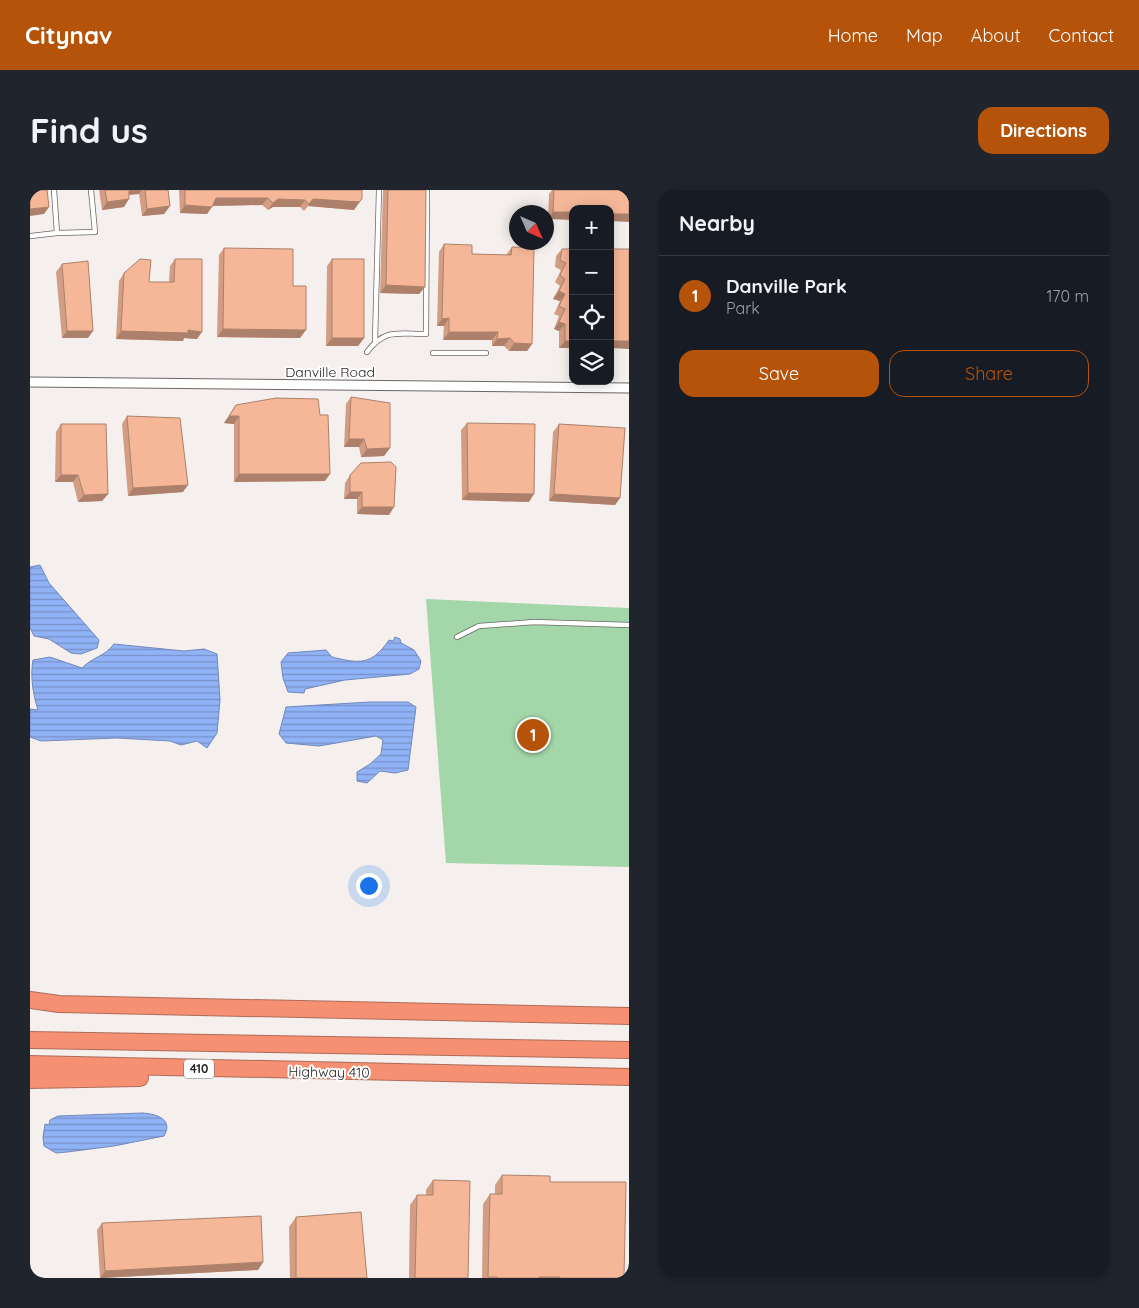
<!DOCTYPE html>
<html lang="en">
<head>
<meta charset="utf-8">
<style>
	body { margin:0; font-family:Quicksand,sans-serif; background:#20242c; color:#f1f3f6 }
	.controls { position:absolute; right:15px; top:15px; display:grid; overflow:hidden; border-radius:10px; box-shadow:0 2px 12px #0003 }
	.controls button { width:45px; height:45px; display:grid; place-items:center; padding:0; border:0; border-bottom:1px solid #363941; background:#171b24; color:#f1f3f6; font:25px sans-serif }
	.compass { position:absolute; left:479px; top:15px; width:45px; height:45px; border-radius:50%; background:#171b24; box-shadow:0 2px 12px #0003; rotate:135deg }
	.you { position:absolute; left:338px; top:695px; width:18px; height:18px; margin:-12px; border:4px solid #fff; border-radius:50%; background:#1a73e8; box-shadow:0 0 0 8px #1a73e833 }
	.badge { display:grid; place-items:center; width:32px; height:32px; border-radius:50%; background:#b45309; color:#fff; font-size:16px; font-weight:700 }
	.pin { position:absolute; translate:-50% -50%; border:2px solid #fff; box-shadow:0 1px 5px #0006 }
	.list { margin:0; padding:0; list-style:none }
	h2 { display:flex; justify-content:space-between; align-items:center; height:65px; margin:0; padding:0 20px; font-size:21px }
	h2 small { font-size:16px; font-weight:400; color:#9ea1a6 }
	.list li { display:grid; grid-template-columns:32px 1fr auto; gap:15px; align-items:center; box-sizing:border-box; height:80px; padding:0 20px; border-top:1px solid #363941 }
	.list b { display:block; font-size:19px; white-space:nowrap }
	.list p { margin:0; font-size:16px; white-space:nowrap; color:#9ea1a6 }
	.list em { font-size:16px; font-style:normal; color:#9ea1a6 }
	.actions { display:flex; gap:10px; padding:15px 20px }
	.actions a { flex:1; padding:11px 0; border:1px solid #b45309; border-radius:15px; text-align:center; font-size:18px; color:#b45309 }
	.actions .main { background:#b45309; color:#fff }
	.icon { flex:none; width:28px; height:28px; fill:none; stroke:currentColor; stroke-width:2; stroke-linecap:round; stroke-linejoin:round }
	.map { position:relative; flex:none; width:599px; height:1088px; overflow:hidden; border-radius:15px }
	header { display:flex; align-items:center; gap:30px; box-sizing:border-box; height:70px; padding:0 25px; background:#b45309; color:#fff }
	header strong { font-size:24px }
	nav { display:flex; gap:28px; margin-inline-start:auto; font-size:18px }
	.intro { display:flex; align-items:center; justify-content:space-between; box-sizing:border-box; height:120px; padding:0 30px }
	h1 { margin:0; font-size:35px }
	.button { padding:12px 22px; border-radius:15px; background:#b45309; color:#fff; font-size:18px; font-weight:700 }
	main { display:flex; gap:30px; padding:0 30px }
	aside { flex:1; background:#171b24; border-radius:15px; box-shadow:0 2px 12px #0003 }
	.map>svg:first-child { display:block }
</style>
</head>
<body>
<header>
<strong>Citynav</strong>
<nav><a>Home</a><a>Map</a><a>About</a><a>Contact</a></nav>
</header>
<div class="intro"><h1>Find us</h1><a class="button">Directions</a></div>
<main>
<div class="map">
<svg width="599" height="1088" viewBox="0 0 599 1088">
	<defs>
		<pattern id="water-rules" width="6" height="5" patternUnits="userSpaceOnUse" patternTransform="scale(1.25)"><rect width="6" height="5" fill="#90b2f6"/><path d="M0 2.5h6" fill="none" stroke="#7691c7"/></pattern>
	</defs>
	<rect width="100%" height="100%" fill="#f5f0ee"/>
	<path fill="#a3d6a8" d="M396,409L599,418V677L416,673Z"/>
	<path fill="url(#water-rules)" stroke="#7188b8" d="M10,375L19,393L69,450L67,458L51,464L41,463L19,449L4,446L0,438V377Z
		M365,447L370,449L371,453L384,460L391,471L389,479L380,484L315,490L275,499L274,503L258,502L253,488L251,472L258,463L296,460L302,467C330,474 342,475 359,450L363,451Z
		M84,454L154,461L174,459L187,464L190,510L187,543L177,558L167,551L151,555L140,551L87,548L11,551L0,547V519L8,520C3,504 0,486 3,470L20,467L52,478C64,466 74,467 84,454Z
		M340,512H378L386,517L378,580L365,583L350,581L337,593L327,591V582L340,574L351,564L353,550L346,546L289,556L256,553L249,544L256,517Z
		M113,923C126,924 144,929 134,946L84,956L37,962L26,963L14,956L13,947L15,934L19,935L20,930L28,926Z"/>
	<g fill="none" stroke-linecap="round" stroke-linejoin="round">
		<defs>
			<path id="lane" d="M24,0L27,43L65,42L61,0
				M1,46L27,43
				M345,151L349,0
				M337,162C355,138 368,144 396,144L397,0
				M403,163H456
				M427,447L449,436L504,432L599,435"/>
			<path id="street" d="M0,192L599,198"/>
			<path id="highway" d="M0,810L29,814L599,826
				M0,850L599,860
				M0,874L599,887
				M0,890L110,888"/>
		</defs>
		<use href="#lane" stroke="#6b6765" stroke-width="6"/>
		<use href="#street" stroke="#6b6765" stroke-width="11"/>
		<use href="#highway" stroke="#ae6b58" stroke-width="18"/>
		<use href="#lane" stroke="#fff" stroke-width="4.5"/>
		<use href="#street" stroke="#fff" stroke-width="9"/>
		<use href="#highway" stroke="#f69073" stroke-width="16"/>
	</g>
	<path fill="#d39d83" d="M69,0H138L140,16L134,24L112,26L109,4L99,5L94,17L72,20Z
		M149,0H332L324,20L278,16L274,21L270,17H243L238,20L232,15L182,16L177,24L150,23Z
		M353,0H396L395,97L389,104L350,103Z
		M522,0H599L518,29L519,4Z
		M414,54L442,64L476,65L482,57L502,154L497,161H479L474,156H462V150H413L414,136H407L409,62Z
		M194,58L263,96L270,148L187,147L189,65Z
		M532,59H543V158H529V141L524,139L529,126L524,124L530,111L523,109L530,96L525,92L531,80L525,77L526,66Z
		M145,69L167,149L154,148L153,151L86,149L89,91L94,83L119,92H139L140,76Z
		M302,69L334,148L328,156H296L297,76Z
		M32,74L58,148H32L26,82Z
		M321,207L360,258L354,266L331,267L329,257H314L316,214Z
		M206,215L295,291L204,292V234L194,233Z
		M97,226L153,302L98,306L92,234Z
		M437,233L499,312L432,310L431,240Z
		M31,234L78,304L72,311L48,312L43,292H25L26,242Z
		M529,234L590,308L585,315L519,311L523,242Z
		M320,285L359,325L327,324V309H314L315,293Z
		M472,985L520,992L594,1088H452L453,1014L460,1004H465V995Z
		M403,990L438,1088H379L380,1015L387,1005H396V1000Z
		M266,1027L337,1088H260L259,1037Z
		M72,1033L233,1072L228,1080L70,1088L67,1040Z"/>
	<path fill="#ac806a" d="M97,0H112L109,4L93,5Z
		M186,8H238L232,15L180,16Z
		M99,9L94,17L72,20L77,12Z
		M248,9L275,10L270,17H243L238,20L243,13Z
		M283,9H332L324,20L278,16L274,21Z
		M155,15L182,17L177,24L150,23Z
		M140,16L134,24L112,26L117,19Z
		M19,17L14,24L0,26V19Z
		M523,22H543V30L518,29Z
		M580,24H599V32L580,31Z
		M356,95L395,97L389,104L350,103Z
		M529,101L535,104L530,111L523,109Z
		M419,128L414,136H407L412,129Z
		M529,132L535,134L529,141L524,139Z
		M193,139L276,140L270,148L187,147Z
		M158,140L172,142L167,149L154,148L153,151L86,149L91,141Z
		M37,141H63L58,148H32Z
		M419,142H468L462,150H413Z
		M302,148H334L328,156H296Z
		M480,148L474,156H462L467,149Z
		M535,151H543V158H529Z
		M580,151H599V159L580,158Z
		M484,153L502,154L497,161H479Z
		M199,226H209L204,234L194,233Z
		M319,249H334L329,257H314Z
		M360,258L354,266L331,267L337,259Z
		M209,284H300L295,291L204,292Z
		M31,285H48L43,292H25Z
		M158,295L153,302L98,306L103,298Z
		M320,302H332L327,309H314Z
		M438,303L504,304L499,312L432,310Z
		M78,304L72,311L48,312L54,305Z
		M524,304L590,308L585,315L519,311Z
		M332,317H364L359,325L327,324Z
		M233,1072L228,1080L70,1088L75,1081Z
		M509,1087H530V1088H509Z"/>
	<path fill="#f5b798" stroke="#ac806a" d="M0,0H17L19,17L0,19Z
		M75,0H99V9L77,12Z
		M115,0H138L140,16L117,19Z
		M155,0H332V9L329,12L283,9L279,14L275,10L248,9L243,13L238,8H186L182,17L155,15Z
		M358,0H396L395,97L356,95Z
		M524,0H599V24H580V19H543V22H523Z
		M414,54L442,55V64L481,65L482,57L504,58L502,154L484,153L480,148L467,149L468,142H419V128L412,129Z
		M194,58L263,59V96H276V140L193,139Z
		M532,59H543V151H535V134L529,132L535,119L529,116L535,104L529,101L535,89L530,85L536,73L530,70Z
		M580,59H599V151H580Z
		M110,69L121,70L119,92H144L145,69H172V142L158,140V143L91,141L94,83Z
		M302,69H334V148H302Z
		M58,71L63,141H37L32,74Z
		M321,207L360,213V258L337,259L334,249H319Z
		M246,208L288,209L290,225H298L300,284H209V226H199L206,215Z
		M97,226L150,228L158,295L103,298Z
		M437,233L505,234L504,304L438,303Z
		M31,234H76L78,304L54,305L48,285H31Z
		M529,234L595,238L590,308L524,304Z
		M361,272L366,277L364,317H332V302H320V285L331,273Z
		M472,985L520,986V992H596L594,1088H530V1087H509V1088H466L467,1087H458L460,1004H472Z
		M403,990L440,991L438,1088H385L387,1005H403Z
		M331,1022L337,1088H266V1027Z
		M231,1026L233,1072L75,1081L72,1033Z"/>
	<g text-anchor="middle" stroke-width="4" stroke-linejoin="round" paint-order="stroke">
		<rect fill="#fffefe" stroke="#696867" stroke-width="1" x="154" y="869.5" width="30" height="19" rx="4"/>
		<g font-size="12" font-weight="bold" fill="#292726">
			<text x="169" y="883">410</text>
		</g>
		<g font-size="14" fill="#292726" stroke="#fffefe">
			<text x="300" y="187">Danville Road</text>
			<text transform="translate(299 882) rotate(1)" y="5">Highway 410</text>
		</g>
	</g>
</svg>
<div class="controls">
<button>+</button>
<button>−</button>
<button><svg class="icon" aria-label="locate" viewBox="0 0 24 24"><circle cx="12" cy="12" r="6"/><path d="M12 2v4M12 18v4M2 12h4M18 12h4"/></svg></button>
<button><svg class="icon" aria-label="layers" viewBox="0 0 24 24"><path d="M12 4l9 5-9 5-9-5zM3 14l9 5 9-5"/></svg></button>
</div>
<svg class="compass" viewBox="-18 -18 36 36"><path d="M0-13l5 13h-10z" fill="#e53935"/><path d="M0 13l5-13h-10z" fill="#9ea1a6"/></svg>
<div class="you"></div>
<div class="pin badge" style="left:503px;top:545px">1</div>
</div>
<aside>
<h2>Nearby<small></small></h2>
<ul class="list">
<li><span class="badge">1</span><div><b>Danville Park</b><p>Park</p></div><em>170 m</em></li>
</ul>
<div class="actions"><a class="main">Save</a><a>Share</a></div>
</aside>
</main>
</body>
</html>
